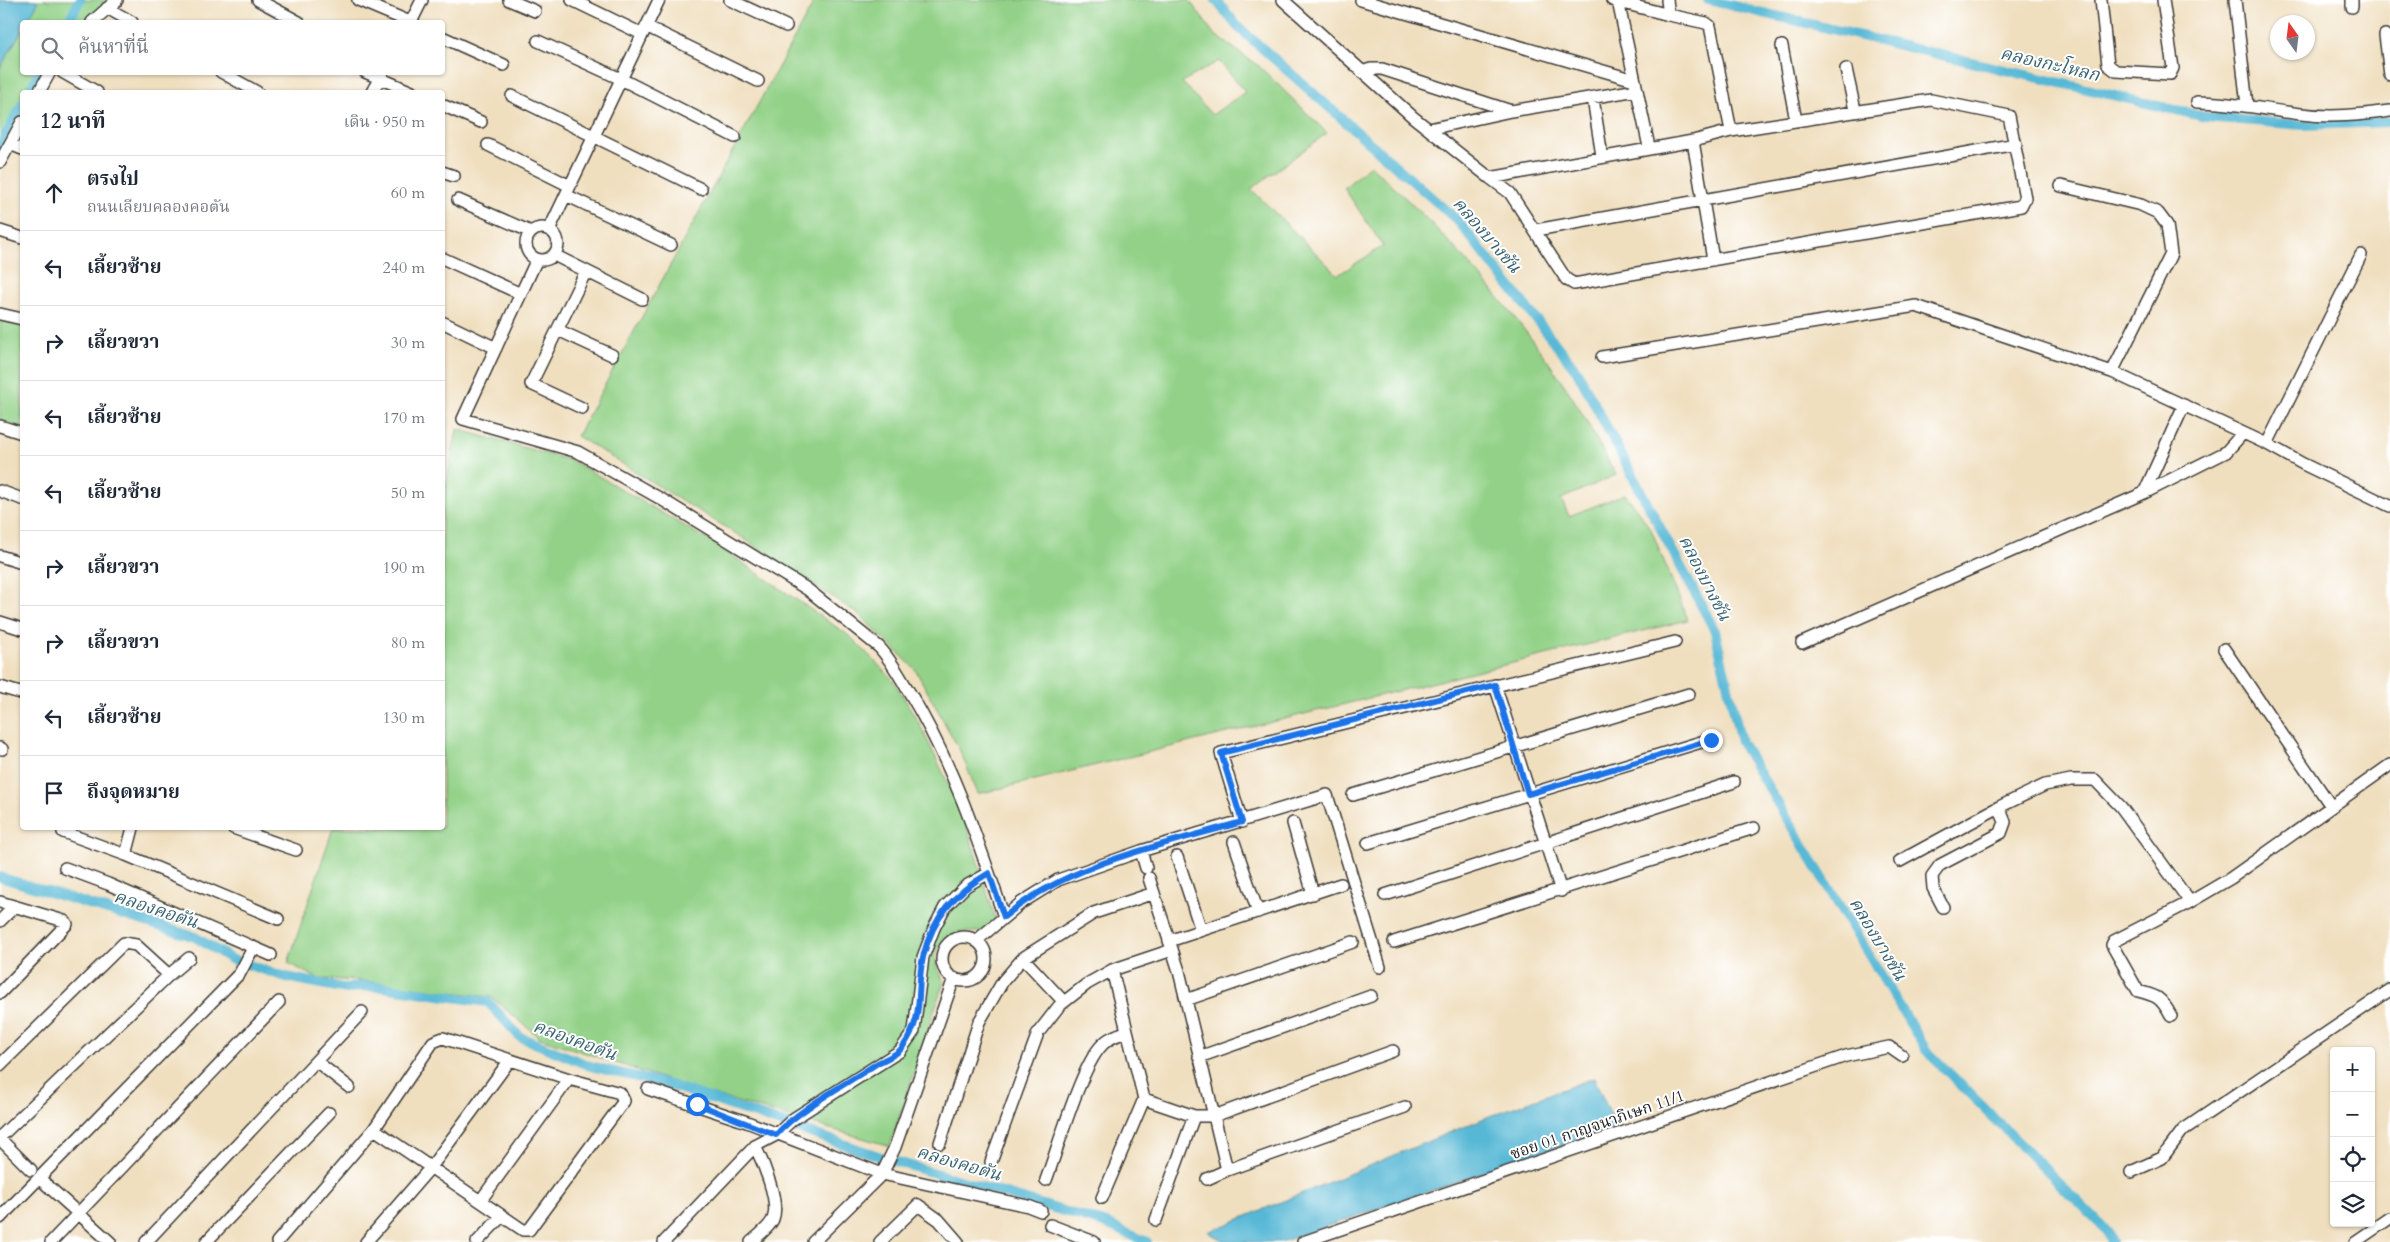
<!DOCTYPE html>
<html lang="th">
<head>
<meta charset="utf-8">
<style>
	body { margin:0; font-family:Cardo,"Noto Serif Thai",serif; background:#f6f6f7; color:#1f2937 }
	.controls { position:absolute; right:15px; bottom:15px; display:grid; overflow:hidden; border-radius:5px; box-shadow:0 1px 4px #0004 }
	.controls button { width:45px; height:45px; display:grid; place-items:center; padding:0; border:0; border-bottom:1px solid #e0e1e3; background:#fff; color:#1f2937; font:25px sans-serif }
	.compass { position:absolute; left:2270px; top:15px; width:45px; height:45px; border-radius:50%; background:#fff; box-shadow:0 1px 4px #0004; rotate:346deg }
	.stop { position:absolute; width:15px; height:15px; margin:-11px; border:4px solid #1a73e8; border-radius:50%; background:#fff }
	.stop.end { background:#1a73e8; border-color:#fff; box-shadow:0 1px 5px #0008 }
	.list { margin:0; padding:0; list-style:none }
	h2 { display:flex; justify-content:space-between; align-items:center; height:65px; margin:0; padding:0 20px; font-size:21px }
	h2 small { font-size:16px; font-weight:400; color:#747a83 }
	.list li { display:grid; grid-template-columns:32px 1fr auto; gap:15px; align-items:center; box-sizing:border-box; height:75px; padding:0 20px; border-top:1px solid #e0e1e3 }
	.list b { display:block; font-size:19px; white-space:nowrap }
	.list p { margin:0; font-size:16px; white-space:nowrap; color:#747a83 }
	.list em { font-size:16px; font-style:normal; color:#747a83 }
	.icon { flex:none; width:28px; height:28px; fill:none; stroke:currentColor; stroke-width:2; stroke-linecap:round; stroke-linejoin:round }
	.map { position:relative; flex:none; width:2390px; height:1242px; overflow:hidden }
	.search { position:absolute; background:#fff; box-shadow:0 1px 4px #0004; left:20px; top:20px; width:425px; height:55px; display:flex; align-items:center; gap:12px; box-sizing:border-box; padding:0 18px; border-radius:5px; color:#747a83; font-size:19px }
	.panel { position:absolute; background:#fff; box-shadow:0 1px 4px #0004; left:20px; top:90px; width:425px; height:740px; border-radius:5px }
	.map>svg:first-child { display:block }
</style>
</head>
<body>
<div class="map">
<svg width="2390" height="1242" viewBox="0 0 2390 1242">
	<rect width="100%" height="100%" fill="#fff"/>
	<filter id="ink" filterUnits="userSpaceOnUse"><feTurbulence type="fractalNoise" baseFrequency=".02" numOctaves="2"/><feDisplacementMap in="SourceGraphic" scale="10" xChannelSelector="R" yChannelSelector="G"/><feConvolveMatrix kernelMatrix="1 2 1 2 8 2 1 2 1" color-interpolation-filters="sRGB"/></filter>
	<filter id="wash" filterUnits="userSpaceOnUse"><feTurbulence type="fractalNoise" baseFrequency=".0096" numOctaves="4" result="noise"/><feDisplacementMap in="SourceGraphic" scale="20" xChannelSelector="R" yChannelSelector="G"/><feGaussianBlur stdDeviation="1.12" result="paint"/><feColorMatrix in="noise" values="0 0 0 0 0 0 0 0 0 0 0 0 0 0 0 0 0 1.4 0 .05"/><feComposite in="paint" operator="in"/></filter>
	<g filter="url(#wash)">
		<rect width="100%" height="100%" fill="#f0dfbf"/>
		<path fill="#92d187" stroke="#577652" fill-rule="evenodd" d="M0,0H114L88,22H22V72L43,73L29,92H22V104L0,150Z
			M815,0H1189L1214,34L1260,67L1327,133L1251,189L1338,275L1383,246L1344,188L1370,165C1442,230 1508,302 1563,383C1583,412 1599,445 1616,475L1561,499L1569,516L1625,494L1651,529L1688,620L978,794L960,751L915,669L858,614L743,538L577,436ZM1219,61L1245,92L1212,115L1182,82Z
			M0,320L22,326V428L0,422Z
			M457,429L569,460L590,471L715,544L851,637L893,680L919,723L963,814L996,921L980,932H958L942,942L936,953V966L944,981L890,1146L710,1094L540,1038L491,997L365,981L319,979L288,963L333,828H442V508Z"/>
		<path fill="#57b8d5" stroke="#3a6a78" d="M0,0H36L38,3L27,22H22V30L0,68Z
			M1594,1078L1616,1127L1281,1242H1225L1208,1232L1492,1115Z"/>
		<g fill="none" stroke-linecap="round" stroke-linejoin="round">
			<path stroke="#57b8d5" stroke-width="10" d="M1216,0L1237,26L1458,221L1577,371L1715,631L1741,742L1926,1050L2108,1232L2112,1242
				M1708,0L2205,117L2302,125L2390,122
				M68,22L80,0
				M29,92L40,72
				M0,146L22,105
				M0,877L195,937L231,959L286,977L347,989L361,986L382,987L488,1002L520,1037L590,1066L670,1085L884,1158L1104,1223L1147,1242"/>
		</g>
	</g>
	<g filter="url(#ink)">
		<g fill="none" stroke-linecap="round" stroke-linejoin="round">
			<defs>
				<path id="minor" d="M258,0L299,22
					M358,0L410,22
					M509,0L535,11
					M572,0L642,34
					M730,0L786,26
					M1283,0L1413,117L1490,178L1510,193L1566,279L1574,284L2021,206L2025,198L2009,116L1931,100L1731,131L1693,141L1490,178
					M1361,0L1634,80
					M1612,0L1669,15L1667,0
					M2101,0L2108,65L2116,71L2170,74L2173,68L2163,0
					M2235,0L2247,105
					M2352,0V7
					M1618,1L1649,147
					M107,8L132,22
					M1669,15L1706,23L1710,26L1731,131
					M92,22L117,0
					M411,22L422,0
					M646,26L758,81
					M2385,35L2390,75
					M442,37L504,65
					M538,41L621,79L735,137
					M1782,46L1796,121
					M1846,69L1855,110
					M62,72L97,92
					M221,72L257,92
					M365,72L412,92
					M1362,72L1371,69H1382L1511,111
					M39,92L50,72
					M372,92L382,74
					M512,96L701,189
					M2197,102C2233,102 2266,110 2301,114C2331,118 2360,115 2390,111
					M442,105L481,122
					M1594,105L1602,156
					M1429,129L1511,111L1637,90
					M1693,141L1713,260
					M10,144L22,149
					M488,145L570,186
					M0,162L22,122
					M442,172L454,176
					M2061,186L2141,205L2158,213L2167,225L2171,254L2112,372
					M566,195L671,245
					M458,200L531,232
					M526 244a16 16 0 1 1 32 0a16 16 0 1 1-32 0Z
					M549,230L659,0
					M1536,230L2016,144
					M0,231L22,238
					M554,255L642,299
					M442,258L521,294
					M537,259L463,419L578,452L661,499L807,589L879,647C892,661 901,679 911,695C953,765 978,840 1004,917
					M0,314L22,319
					M442,322L496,348
					M558,330L612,355
					M1602,357L1916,306L2112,372L2267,444L2303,464L2390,506
					M582,408L531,384L586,271
					M0,426L22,433
					M2267,444L2361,255
					M0,491L22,499
					M2144,493L2184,405
					M0,556L22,563
					M0,622L22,629
					M1802,643L2144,493L2226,452L2243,433
					M2224,649L2331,806
					M1495,685L1561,891
					M0,687L20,693
					M0,748L2,749
					M1353,795L1689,694
					M1242,822L1221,753L1675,642
					M1293,823L1313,894
					M233,828L296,850
					M63,832L126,855L278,919
					M1234,842L1258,912
					M1368,843L1711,739
					M1141,851L1146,868
					M126,855L133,828
					M1177,857L1201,930
					M1900,861L1999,807L2045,785L2071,780H2095L2121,807L2190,902L2231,878L2390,765
					M65,868L108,884L271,955
					M1149,878L1179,971L1227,1170L1405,1107
					M1385,895L1734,782
					M0,902L64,921L67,924L0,993
					M1943,907L1933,888L1932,876L1940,865L2001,833L2005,822L1999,807
					M0,921L14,907
					M942 959a22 22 0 1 1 44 0a22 22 0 1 1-44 0Z
					M976,941L1021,903L1058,880L1141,851L1327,795L1380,967
					M1169,941L1341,884
					M1394,942L1754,828
					M1023,958L1064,1002
					M169,975L189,958
					M1186,1000L1353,942
					M2171,1016C2161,997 2157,996 2138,991L2112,945L2114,941L2190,902
					M1199,1057L1371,996
					M316,1061L349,1087
					M0,1065L124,943L136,945L169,975L0,1137
					M648,1089L747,1122L882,1174L1028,1206L1041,1211
					M1144,1099L1194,1116H1214L1393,1051
					M0,1139L31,1170
					M940,1143L979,1022L1003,981L1023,958L1094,913L1154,893
					M991,1162L1038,1033L1059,1006L1087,984L1112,970L1172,950
					M2131,1172L2162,1158L2183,1130L2390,990
					M39,1178L110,1242
					M1207,1179L1227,1170
					M1046,1180C1058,1148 1081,1066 1102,1045C1108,1038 1117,1035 1126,1032
					M1102,1198L1144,1099L1112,970
					M481,1200L569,1079
					M0,1218L240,973L253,948
					M1156,1220L1194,1116
					M1050,1225L1094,1242
					M51,1242L279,1002
					M146,1242L362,1012
					M206,1242L329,1113
					M277,1242L374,1129L433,1042L443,1038L569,1079L620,1093L624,1101L529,1230H523L374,1129
					M366,1242L431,1167L510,1060
					M477,1242L502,1216
					M664,1242L755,1146L776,1135L793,1119L900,1051L914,1031L923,957L934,928L945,907L966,886L989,873
					M751,1242C758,1236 770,1227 773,1219C780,1202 763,1162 755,1146
					M813,1242L882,1174L895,1147L954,978
					M880,1242L918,1205L939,1220L958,1242
					M1303,1242L1846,1056L1889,1047L1902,1056
					M2355,1242L2390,1218"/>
			</defs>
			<use href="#minor" stroke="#3c3934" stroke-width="14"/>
			<use href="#minor" stroke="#fff" stroke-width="11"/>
		</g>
	</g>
	<g fill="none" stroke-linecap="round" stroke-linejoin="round" filter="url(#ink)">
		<path stroke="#1a73e8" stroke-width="6" d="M697,1104L776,1135C797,1110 848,1083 876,1064C884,1059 896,1056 902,1048C926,1015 915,993 923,957C933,917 954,893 989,873L1004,917C1069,863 1162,845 1242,822L1221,753L1495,685L1528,794L1711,740"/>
	</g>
	<g text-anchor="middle" stroke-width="4" stroke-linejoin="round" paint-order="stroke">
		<g font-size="16" fill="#1c1c1c" stroke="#fff">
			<text transform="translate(1597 1124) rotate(-19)" y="6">ซอย 01 กาญจนาภิเษก 11/1</text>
		</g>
		<g font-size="18" font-style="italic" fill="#37626f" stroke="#fff">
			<text transform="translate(2050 64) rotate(13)" y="6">คลองกะโหลก</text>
			<text transform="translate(1487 235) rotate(49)" y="6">คลองบางชัน</text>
			<text transform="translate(1705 578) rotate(63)" y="6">คลองบางชัน</text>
			<text transform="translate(156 909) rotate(18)" y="6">คลองคอตัน</text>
			<text transform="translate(1878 939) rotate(59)" y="6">คลองบางชัน</text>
			<text transform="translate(575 1040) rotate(20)" y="6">คลองคอตัน</text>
			<text transform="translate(959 1163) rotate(16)" y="6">คลองคอตัน</text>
		</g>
	</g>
</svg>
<div class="controls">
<button>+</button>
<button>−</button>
<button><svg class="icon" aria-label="locate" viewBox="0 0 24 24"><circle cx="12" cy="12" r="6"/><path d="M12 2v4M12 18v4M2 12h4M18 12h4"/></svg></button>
<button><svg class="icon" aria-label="layers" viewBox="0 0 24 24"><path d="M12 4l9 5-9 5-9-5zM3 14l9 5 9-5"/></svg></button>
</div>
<svg class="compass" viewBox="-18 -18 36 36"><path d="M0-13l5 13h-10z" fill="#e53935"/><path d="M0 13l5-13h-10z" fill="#747a83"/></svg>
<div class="stop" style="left:697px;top:1104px"></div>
<div class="stop end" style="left:1711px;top:740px"></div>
<div class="search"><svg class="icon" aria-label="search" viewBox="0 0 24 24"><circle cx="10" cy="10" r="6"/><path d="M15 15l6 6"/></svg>ค้นหาที่นี่</div>
<section class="panel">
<h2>12 นาที<small>เดิน · 950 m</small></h2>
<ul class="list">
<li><svg class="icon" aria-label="ahead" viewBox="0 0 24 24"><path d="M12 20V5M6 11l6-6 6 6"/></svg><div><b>ตรงไป</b><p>ถนนเลียบคลองคอตัน</p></div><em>60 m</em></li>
<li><svg class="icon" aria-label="left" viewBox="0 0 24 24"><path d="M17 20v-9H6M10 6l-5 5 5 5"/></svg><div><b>เลี้ยวซ้าย</b></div><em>240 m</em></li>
<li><svg class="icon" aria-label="right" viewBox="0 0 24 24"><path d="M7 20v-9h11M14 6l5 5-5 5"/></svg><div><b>เลี้ยวขวา</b></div><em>30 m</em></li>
<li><svg class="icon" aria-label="left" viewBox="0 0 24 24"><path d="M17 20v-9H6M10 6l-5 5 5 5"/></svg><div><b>เลี้ยวซ้าย</b></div><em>170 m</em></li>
<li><svg class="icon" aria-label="left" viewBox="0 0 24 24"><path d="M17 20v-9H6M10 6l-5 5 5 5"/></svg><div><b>เลี้ยวซ้าย</b></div><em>50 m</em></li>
<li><svg class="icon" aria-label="right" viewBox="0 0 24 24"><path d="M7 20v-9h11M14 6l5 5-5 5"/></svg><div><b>เลี้ยวขวา</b></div><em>190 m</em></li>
<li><svg class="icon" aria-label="right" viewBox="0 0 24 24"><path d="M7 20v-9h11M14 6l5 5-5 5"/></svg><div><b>เลี้ยวขวา</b></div><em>80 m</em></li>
<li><svg class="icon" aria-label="left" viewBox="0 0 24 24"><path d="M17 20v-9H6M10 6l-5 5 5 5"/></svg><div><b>เลี้ยวซ้าย</b></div><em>130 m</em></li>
<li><svg class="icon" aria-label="arrive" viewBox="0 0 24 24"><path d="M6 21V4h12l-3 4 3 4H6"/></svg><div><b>ถึงจุดหมาย</b></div></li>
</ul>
</section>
</div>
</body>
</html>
